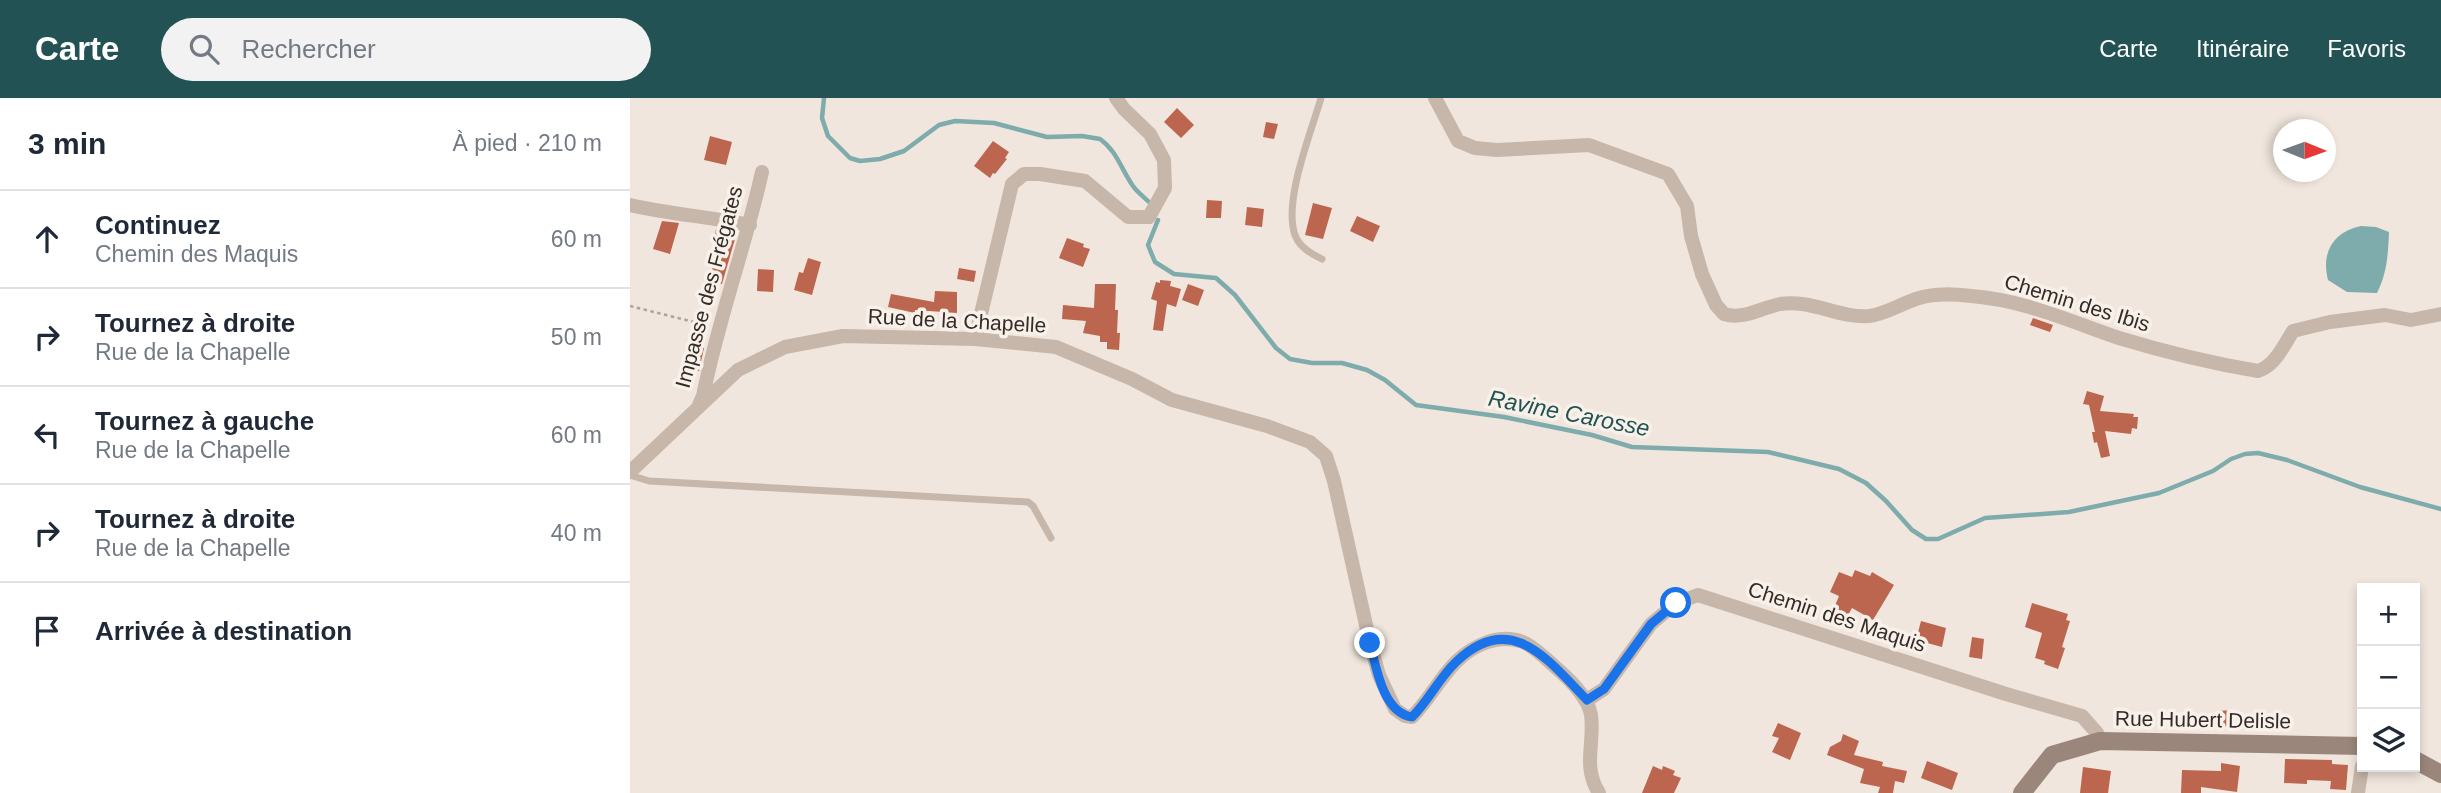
<!DOCTYPE html>
<html lang="fr">
<head>
<meta charset="utf-8">
<style>
	body { margin:0; font-family:Arial,sans-serif; background:#f2f2f3; color:#1f2937 }
	.controls { position:absolute; right:21px; bottom:21px; display:grid; overflow:hidden; border-radius:0px; box-shadow:0 4px 10px #0003 }
	.controls button { width:63px; height:63px; display:grid; place-items:center; padding:0; border:0; border-bottom:2px solid #e0e1e3; background:#fff; color:#1f2937; font:35px sans-serif }
	.compass { position:absolute; left:1643px; top:21px; width:63px; height:63px; border-radius:50%; background:#fff; box-shadow:0 4px 10px #0003; rotate:91deg }
	.stop { position:absolute; width:21px; height:21px; margin:-16px; border:5px solid #1a73e8; border-radius:50%; background:#fff }
	.stop.end { background:#1a73e8; border-color:#fff; box-shadow:0 2px 7px #0008 }
	.list { margin:0; padding:0; list-style:none }
	h2 { display:flex; justify-content:space-between; align-items:center; height:91px; margin:0; padding:0 28px; font-size:30px }
	h2 small { font-size:23px; font-weight:400; color:#747a83 }
	.list li { display:grid; grid-template-columns:46px 1fr auto; gap:21px; align-items:center; box-sizing:border-box; height:98px; padding:0 28px; border-top:2px solid #e0e1e3 }
	.list b { display:block; font-size:26px; white-space:nowrap }
	.list p { margin:0; font-size:23px; white-space:nowrap; color:#747a83 }
	.list em { font-size:23px; font-style:normal; color:#747a83 }
	.icon { flex:none; width:38px; height:38px; fill:none; stroke:currentColor; stroke-width:2; stroke-linecap:round; stroke-linejoin:round }
	.map { position:relative; flex:none; width:1811px; height:695px; overflow:hidden }
	header { display:flex; align-items:center; gap:42px; box-sizing:border-box; height:98px; padding:0 35px; background:#225253; color:#fff }
	header strong { font-size:33px }
	nav { display:flex; gap:38px; margin-inline-start:auto; font-size:24px }
	.search { width:490px; height:63px; background:#f2f2f3; display:flex; align-items:center; gap:18px; box-sizing:border-box; padding:0 24px; border-radius:38px; color:#747a83; font-size:26px }
	main { display:flex }
	aside { flex:1; background:#fff }
	.map>svg:first-child { display:block }
</style>
</head>
<body>
<header>
<strong>Carte</strong>
<div class="search"><svg class="icon" aria-label="search" viewBox="0 0 24 24"><circle cx="10" cy="10" r="6"/><path d="M15 15l6 6"/></svg>Rechercher</div>
<nav><a>Carte</a><a>Itinéraire</a><a>Favoris</a></nav>
</header>
<main>
<aside>
<h2>3 min<small>À pied · 210 m</small></h2>
<ul class="list">
<li><svg class="icon" aria-label="ahead" viewBox="0 0 24 24"><path d="M12 20V5M6 11l6-6 6 6"/></svg><div><b>Continuez</b><p>Chemin des Maquis</p></div><em>60 m</em></li>
<li><svg class="icon" aria-label="right" viewBox="0 0 24 24"><path d="M7 20v-9h11M14 6l5 5-5 5"/></svg><div><b>Tournez à droite</b><p>Rue de la Chapelle</p></div><em>50 m</em></li>
<li><svg class="icon" aria-label="left" viewBox="0 0 24 24"><path d="M17 20v-9H6M10 6l-5 5 5 5"/></svg><div><b>Tournez à gauche</b><p>Rue de la Chapelle</p></div><em>60 m</em></li>
<li><svg class="icon" aria-label="right" viewBox="0 0 24 24"><path d="M7 20v-9h11M14 6l5 5-5 5"/></svg><div><b>Tournez à droite</b><p>Rue de la Chapelle</p></div><em>40 m</em></li>
<li><svg class="icon" aria-label="arrive" viewBox="0 0 24 24"><path d="M6 21V4h12l-3 4 3 4H6"/></svg><div><b>Arrivée à destination</b></div></li>
</ul>
</aside>
<div class="map">
<svg width="1811" height="695" viewBox="0 0 1811 695">
	<rect width="100%" height="100%" fill="#f0e6dd"/>
	<path fill="#7eabab" d="M1731,128L1746,129L1759,134C1758,157 1757,175 1747,195L1717,194L1698,182C1691,154 1703,134 1731,128Z"/>
	<g fill="none" stroke-linecap="round" stroke-linejoin="round">
		<path stroke="#7eabab" stroke-width="4.5" d="M194,0L192,20L198,38L220,60L230,63L250,61L274,53L309,27L325,23L364,25L417,39L452,38L470,41C487,53 491,71 503,88C507,94 514,99 519,104
			M528,122L518,147L525,164L544,176L586,180L605,197L646,250L660,261L682,265H712L737,272L755,282L786,307L874,319L962,337L1002,349L1138,354L1209,371L1236,385L1256,403L1282,432L1296,441H1308L1355,420L1439,414L1529,395L1583,373L1601,361L1615,356L1628,355L1657,362L1730,389L1811,411"/>
	</g>
	<path fill="#bc664f" d="M547,10L564,27L551,40L534,24Z
		M636,24L648,26L644,41L633,39Z
		M80,38L102,44L96,67L74,62Z
		M363,43L379,54L375,60L377,61L365,76L363,75L360,80L344,68Z
		M577,102L592,103L591,120H576Z
		M683,105L702,110L693,141L675,137Z
		M617,109L634,111L632,129L615,127Z
		M727,118L750,128L743,144L720,133Z
		M32,123L49,125L40,156L23,151Z
		M86,131L107,134L92,186L78,182L84,166H81Z
		M437,140L454,146L453,149L460,151L453,169L429,160Z
		M178,160L191,164L182,197L164,192L169,174L173,175Z
		M329,170L346,173L344,184L327,181Z
		M128,171L144,172L143,194L127,193Z
		M530,182L541,183L540,188L551,191L546,209L537,206L533,233L523,232L527,203L521,201L526,184L530,185Z
		M465,186H486L485,212H488L487,235H490L489,252L477,251V244H470V238L453,235L456,223L432,221L433,207L464,210Z
		M558,186L574,192L568,208L552,202Z
		M305,193L327,194V215L285,212V215L258,209L261,196L304,204Z
		M1403,220L1423,227L1420,234L1400,227Z
		M62,246L74,250L69,273L55,269Z
		M1457,293L1474,298L1470,313L1504,316L1503,319H1508L1507,331L1502,330L1501,336L1475,333L1480,358L1471,360L1467,344L1464,345L1462,334H1465L1459,307L1453,306Z
		M1225,472L1240,478L1242,474L1264,487L1243,522L1222,510L1216,521L1202,515L1209,498L1200,494L1209,474L1222,479Z
		M1402,505L1438,516L1436,522L1440,523L1432,549L1435,550L1428,571L1414,566L1415,563L1405,560L1412,535L1395,529Z
		M1291,523L1316,530L1312,549L1286,542Z
		M1342,539L1354,541L1352,561L1339,559Z
		M1603,612L1604,628L1588,629L1587,613Z
		M1148,625L1171,635L1160,662L1142,654L1149,640L1142,638Z
		M1213,636L1229,643L1224,657L1253,664L1252,668L1277,673L1274,685L1265,683L1263,695H1248L1250,689L1230,685L1234,671L1197,657L1200,649L1211,643Z
		M1655,661L1702,662V666L1718,667L1716,692L1700,691L1701,683L1677,682V686L1654,685Z
		M1297,663L1328,675L1322,692L1291,680Z
		M1591,665L1610,668L1607,694L1571,689V695H1551L1552,672L1591,673Z
		M1023,668L1032,672L1033,668L1045,673L1043,677L1051,680L1044,695H1012Z
		M1453,669L1481,673L1478,695H1450Z"/>
	<g fill="none" stroke-linecap="round" stroke-linejoin="round">
		<path stroke="#b3a094" stroke-width="2.5" stroke-dasharray="3.5 3.5" stroke-linecap="butt" d="M0,208L76,227"/>
		<path stroke="#c7b6aa" stroke-width="7" d="M691,0C681,35 653,103 665,137C669,149 681,156 692,161
			M0,377L19,383L398,404L403,408L421,440"/>
		<path stroke="#c7b6aa" stroke-width="14" d="M805,0L828,43L845,50L867,52L959,47L1038,76L1057,108L1061,138L1072,176L1086,207L1094,216C1114,222 1130,210 1150,206C1181,201 1208,220 1239,218C1256,216 1272,205 1289,200C1306,195 1323,196 1341,198C1394,202 1439,223 1489,240C1535,254 1580,265 1628,273C1645,268 1654,247 1663,233L1700,224L1755,217L1781,222L1811,216
			M0,107C40,116 80,119 120,127
			M345,241L382,86L394,76H410L455,83L498,119H519L535,90L534,62L520,36L494,11L486,0
			M69,307L73,298C88,222 115,150 132,74
			M0,374L108,272L155,249L213,238L345,241L426,249L502,281L542,302L637,328L680,344L696,358L704,383L740,545L749,577L765,611L775,618L782,619C799,602 809,581 826,564C843,547 869,535 893,544C903,548 915,560 923,567C937,579 958,598 961,617C965,645 952,668 969,695
			M957,602L974,591L1021,526L1046,505L1068,497L1376,596L1452,618L1467,635L1470,643
			M1728,695L1732,668"/>
		<path stroke="#9b867b" stroke-width="18" d="M1785,662L1811,676
			M1392,695L1422,657L1470,643L1732,648"/>
	</g>
	<g fill="none" stroke-linecap="round" stroke-linejoin="round">
		<path stroke="#1a73e8" stroke-width="9" d="M740,545C746,569 753,615 782,619C799,602 809,580 826,564C881,511 918,562 957,602L974,591L1021,526L1046,505"/>
	</g>
	<g text-anchor="middle" stroke-width="7" stroke-linejoin="round" paint-order="stroke">
		<g font-size="21" fill="#352c29" stroke="#f8f1e9">
			<text transform="translate(79 189) rotate(-75)" y="7">Impasse des Frégates</text>
			<text transform="translate(1447 205) rotate(17)" y="7">Chemin des Ibis</text>
			<text transform="translate(327 223) rotate(3)" y="7">Rue de la Chapelle</text>
			<text transform="translate(1207 519) rotate(18)" y="7">Chemin des Maquis</text>
			<text transform="translate(1573 622) rotate(1)" y="7">Rue Hubert Delisle</text>
		</g>
		<g font-size="23" font-style="italic" fill="#225253" stroke="#f8f1e9">
			<text transform="translate(939 315) rotate(11)" y="8">Ravine Carosse</text>
		</g>
	</g>
</svg>
<div class="controls">
<button>+</button>
<button>−</button>
<button><svg class="icon" aria-label="layers" viewBox="0 0 24 24"><path d="M12 4l9 5-9 5-9-5zM3 14l9 5 9-5"/></svg></button>
</div>
<svg class="compass" viewBox="-18 -18 36 36"><path d="M0-13l5 13h-10z" fill="#e53935"/><path d="M0 13l5-13h-10z" fill="#747a83"/></svg>
<div class="stop" style="left:1046px;top:505px"></div>
<div class="stop end" style="left:740px;top:545px"></div>
</div>
</main>
</body>
</html>
